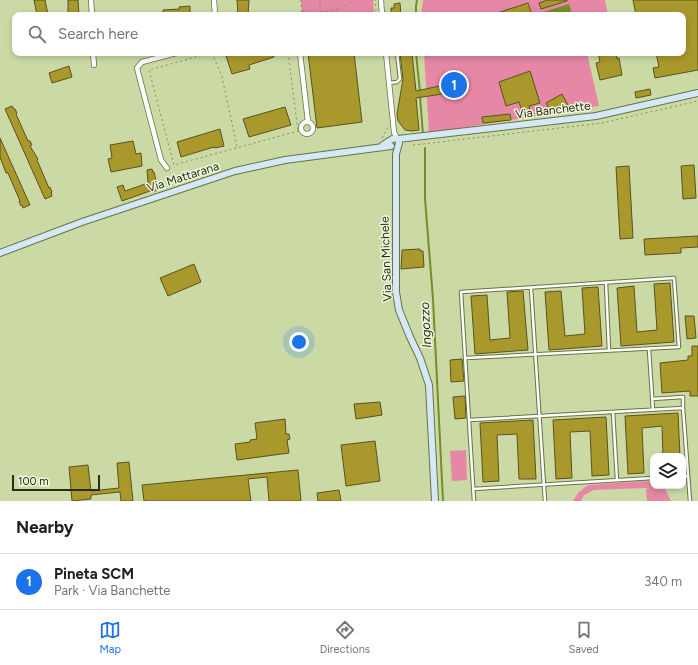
<!DOCTYPE html>
<html lang="en">
<head>
<meta charset="utf-8">
<style>
	body { margin:0; font-family:Figtree,sans-serif; background:#f6f6f6; color:#202124 }
	.controls { position:absolute; right:12px; bottom:12px; display:grid; overflow:hidden; border-radius:8px; box-shadow:0 2px 6px #0003 }
	.controls button { width:36px; height:36px; display:grid; place-items:center; padding:0; border:0; border-bottom:1px solid #e0e0e0; background:#fff; color:#202124; font:20px sans-serif }
	.scale { position:absolute; left:12px; bottom:10px; width:88px; box-sizing:border-box; padding-left:4px; border:2px solid #272c18; border-top:0; font-size:11px; line-height:14px; white-space:nowrap; color:#272c18; -webkit-text-stroke:3px #eff7dc; paint-order:stroke }
	.you { position:absolute; left:299px; top:342px; width:14px; height:14px; margin:-10px; border:3px solid #fff; border-radius:50%; background:#1a73e8; box-shadow:0 0 0 6px #1a73e833 }
	.badge { display:grid; place-items:center; width:26px; height:26px; border-radius:50%; background:#1a73e8; color:#fff; font-size:13px; font-weight:700 }
	.pin { position:absolute; translate:-50% -50%; border:2px solid #fff; box-shadow:0 1px 4px #0006 }
	.list { margin:0; padding:0; list-style:none }
	h2 { display:flex; justify-content:space-between; align-items:center; height:52px; margin:0; padding:0 16px; font-size:17px }
	h2 small { font-size:13px; font-weight:400; color:#757577 }
	.list li { display:grid; grid-template-columns:26px 1fr auto; gap:12px; align-items:center; box-sizing:border-box; height:56px; padding:0 16px; border-top:1px solid #e0e0e0 }
	.list b { display:block; font-size:15px; white-space:nowrap }
	.list p { margin:0; font-size:13px; white-space:nowrap; color:#757577 }
	.list em { font-size:13px; font-style:normal; color:#757577 }
	.icon { flex:none; width:22px; height:22px; fill:none; stroke:currentColor; stroke-width:2; stroke-linecap:round; stroke-linejoin:round }
	.map { position:relative; flex:none; width:698px; height:501px; overflow:hidden }
	.search { position:absolute; background:#fff; box-shadow:0 2px 6px #0003; left:12px; right:12px; top:12px; height:44px; display:flex; align-items:center; gap:10px; box-sizing:border-box; padding:0 14px; border-radius:8px; color:#757577; font-size:15px }
	.sheet { height:108px; background:#fff }
	nav { display:flex; justify-content:space-around; align-items:center; box-sizing:border-box; height:56px; border-top:1px solid #e0e0e0; background:#fff; font-size:11px; color:#757577 }
	nav a { display:grid; justify-items:center; gap:2px }
	nav .on { color:#1a73e8 }
	.map>svg:first-child { display:block }
</style>
</head>
<body>
<div class="map">
<svg width="698" height="501" viewBox="0 0 698 501">
	<rect width="100%" height="100%" fill="#cbdaa5"/>
	<path fill="#e687a5" d="M301,0H373L374,11L372,14L364,15H302Z
		M423,0H605L608,15H421Z
		M424,53H587L599,106L429,133Z
		M466,450L467,480L452,481L450,451Z
		M644,481L653,482V486L664,487L671,501H647L646,489L649,488H645L594,490L584,495L581,501H573L578,493L588,485Z"/>
	<path fill="#788c29" d="M569,4L572,15L537,14Z"/>
	<g fill="none" stroke-linecap="round" stroke-linejoin="round">
		<path stroke="#788c29" stroke-width="2" d="M416,15V6L417,0
			M416,53L420,92
			M420,96L423,135
			M425,148V199L433,299L443,501"/>
	</g>
	<path fill="#a9982c" stroke="#5b521f" d="M34,0H45L48,15H37Z
		M68,0H78L79,15H68Z
		M237,0H249L248,15H238Z
		M548,0H567V1L541,9L539,3Z
		M633,0H698V70L655,78L653,68L659,67L656,53H683V15H636Z
		M400,3L401,15H391V8H394V4Z
		M528,3L532,15H495L494,14Z
		M190,6V15H163V10L180,9L179,7Z
		M238,53H273L274,57L249,65L250,69L232,74L226,56Z
		M308,53H354L362,122L317,128Z
		M400,53H412L416,91L440,86L442,94L416,98L419,130L412,131L405,130L398,121L397,114L403,79Z
		M598,53H616L617,59L619,58L622,75L600,80L596,63L600,62Z
		M69,66L72,77L52,83L49,73Z
		M530,71L540,103L529,106L531,115L526,117L525,114L523,115L519,102L506,106L499,82Z
		M650,89L651,95L636,98L635,92Z
		M562,94L568,105L551,113L546,103Z
		M12,106L14,109H15L17,113L16,114L28,141H30L32,145L30,146L38,159L37,160L49,188L50,187L52,192H51L52,196L45,199L5,109Z
		M285,107L291,125L249,137L243,119Z
		M510,114L511,120L483,123L482,117Z
		M220,129L224,146L215,148L214,147L181,157L177,142Z
		M0,138L30,205L23,208L22,205L21,206L19,201H20L8,173H6L0,157Z
		M133,141L136,154L141,153L142,166L111,172L108,159L112,158L110,145Z
		M694,165L696,198L683,199L681,166Z
		M629,166L633,238L620,239L616,167Z
		M152,169L153,172H154L158,190L153,192V190L122,201L117,187L123,185L125,191L148,183L147,170Z
		M698,236V247L681,248V253L645,255L644,239Z
		M420,249V251H423L424,267L401,269L402,250Z
		M194,264L201,282L168,296L160,278Z
		M670,283L674,342L621,346L617,288L634,286L637,332L657,330L654,284Z
		M598,287L602,346L549,350L545,292L561,291L565,336L585,334L582,288Z
		M523,291L528,350L475,354L471,296L487,295L490,340L510,338L507,292Z
		M685,316H694L696,338L687,339Z
		M692,346H698V396H690V391L662,393L660,363L688,360V356H692Z
		M462,359L464,381L451,382L450,360Z
		M465,396L466,418L455,419L453,397Z
		M380,402L382,415L356,419L354,404Z
		M678,413L680,456H663L662,426L642,428L644,473L628,474L625,416Z
		M606,417L609,475L592,476L590,431L570,432L572,478L556,479L553,420Z
		M285,419L286,434H289L290,439L287,440L289,453L237,460L235,444L250,442V440L257,439L255,423Z
		M533,420L536,479H519L517,434L497,435L499,481L483,482L480,423Z
		M375,441L380,481L346,486L341,445Z
		M129,462L133,501H121L120,492L91,495V499L72,501L69,467L88,465L91,491L119,488L117,463Z
		M298,470L301,501H269L267,477L248,479L251,501H144L142,485Z
		M339,490L341,501H318L317,493Z"/>
	<g fill="none" stroke-linecap="round" stroke-linejoin="round">
		<defs>
			<path id="lane" d="M389,83L397,82L400,79L397,53
				M606,283L609,351
				M531,288L545,501
				M649,350L653,410
				M466,358L679,347L674,278L461,292L474,501
				M683,408L690,501
				M613,412L617,480
				M470,420L683,408V397L652,399
				M683,477L688,476
				M473,489L653,478"/>
			<path id="street" d="M91,0L92,15
				M214,0L215,15
				M381,0L382,15
				M93,53L94,65
				M300,53L308,122
				M386,53L394,132L397,139
				M301 128a6 6 0 1 1 12 0a6 6 0 1 1-12 0Z
				M167,168L161,160L137,68L142,62L176,53"/>
			<path id="secondary" d="M398,139L596,116L698,93
				M383,145L394,138L398,139L399,143L396,154V292L399,310L410,337L420,358L429,385L435,501
				M0,253L82,222L235,171L285,160L391,146"/>
		</defs>
		<use href="#lane" stroke="#677342" stroke-width="4.5"/>
		<use href="#street" stroke="#677342" stroke-width="6"/>
		<use href="#secondary" stroke="#677342" stroke-width="8"/>
		<path stroke="#838e67" stroke-width="1" stroke-dasharray="2 3" stroke-linecap="butt" d="M301,0L302,15
			M320,0V11
			M301,12C318,11 340,15 351,0
			M373,15L376,10L375,0
			M211,53L149,70L174,165L302,130
			M212,53L222,77L237,147
			M288,53L298,131
			M382,138L388,127
			M414,144V145L602,123L698,101"/>
		<use href="#lane" stroke="#fff" stroke-width="2.5"/>
		<use href="#street" stroke="#fff" stroke-width="4.5"/>
		<use href="#secondary" stroke="#d5e8f7" stroke-width="6"/>
	</g>
	<g text-anchor="middle" stroke-width="3" stroke-linejoin="round" paint-order="stroke">
		<g font-size="12" fill="#272c18" stroke="#eff7dc">
			<text transform="translate(553 110) rotate(-7)" y="4">Via Banchette</text>
			<text transform="translate(183 177) rotate(-18)" y="4">Via Mattarana</text>
			<text transform="translate(386 259) rotate(-92)" y="4">Via San Michele</text>
		</g>
		<g font-size="13" font-style="italic" fill="#272c17" stroke="#eff7dc">
			<text transform="translate(425 325) rotate(-93)" y="5">Ingozzo</text>
		</g>
	</g>
</svg>
<div class="controls">
<button><svg class="icon" aria-label="layers" viewBox="0 0 24 24"><path d="M12 4l9 5-9 5-9-5zM3 14l9 5 9-5"/></svg></button>
</div>
<div class="scale">100 m</div>
<div class="you"></div>
<div class="pin badge" style="left:454px;top:85px">1</div>
<div class="search"><svg class="icon" aria-label="search" viewBox="0 0 24 24"><circle cx="10" cy="10" r="6"/><path d="M15 15l6 6"/></svg>Search here</div>
</div>
<section class="sheet">
<h2>Nearby<small></small></h2>
<ul class="list">
<li><span class="badge">1</span><div><b>Pineta SCM</b><p>Park · Via Banchette</p></div><em>340 m</em></li>
</ul>
</section>
<nav>
<a class="on"><svg class="icon" aria-label="map" viewBox="0 0 24 24"><path d="M3 6l6-2 6 2 6-2v14l-6 2-6-2-6 2zM9 4v14M15 6v14"/></svg>Map</a>
<a><svg class="icon" aria-label="directions" viewBox="0 0 24 24"><path d="M12 3l9 9-9 9-9-9zM9 14v-3h6M13 9l2 2-2 2"/></svg>Directions</a>
<a><svg class="icon" aria-label="saved" viewBox="0 0 24 24"><path d="M7 4h10v16l-5-4-5 4z"/></svg>Saved</a>
</nav>
</body>
</html>
